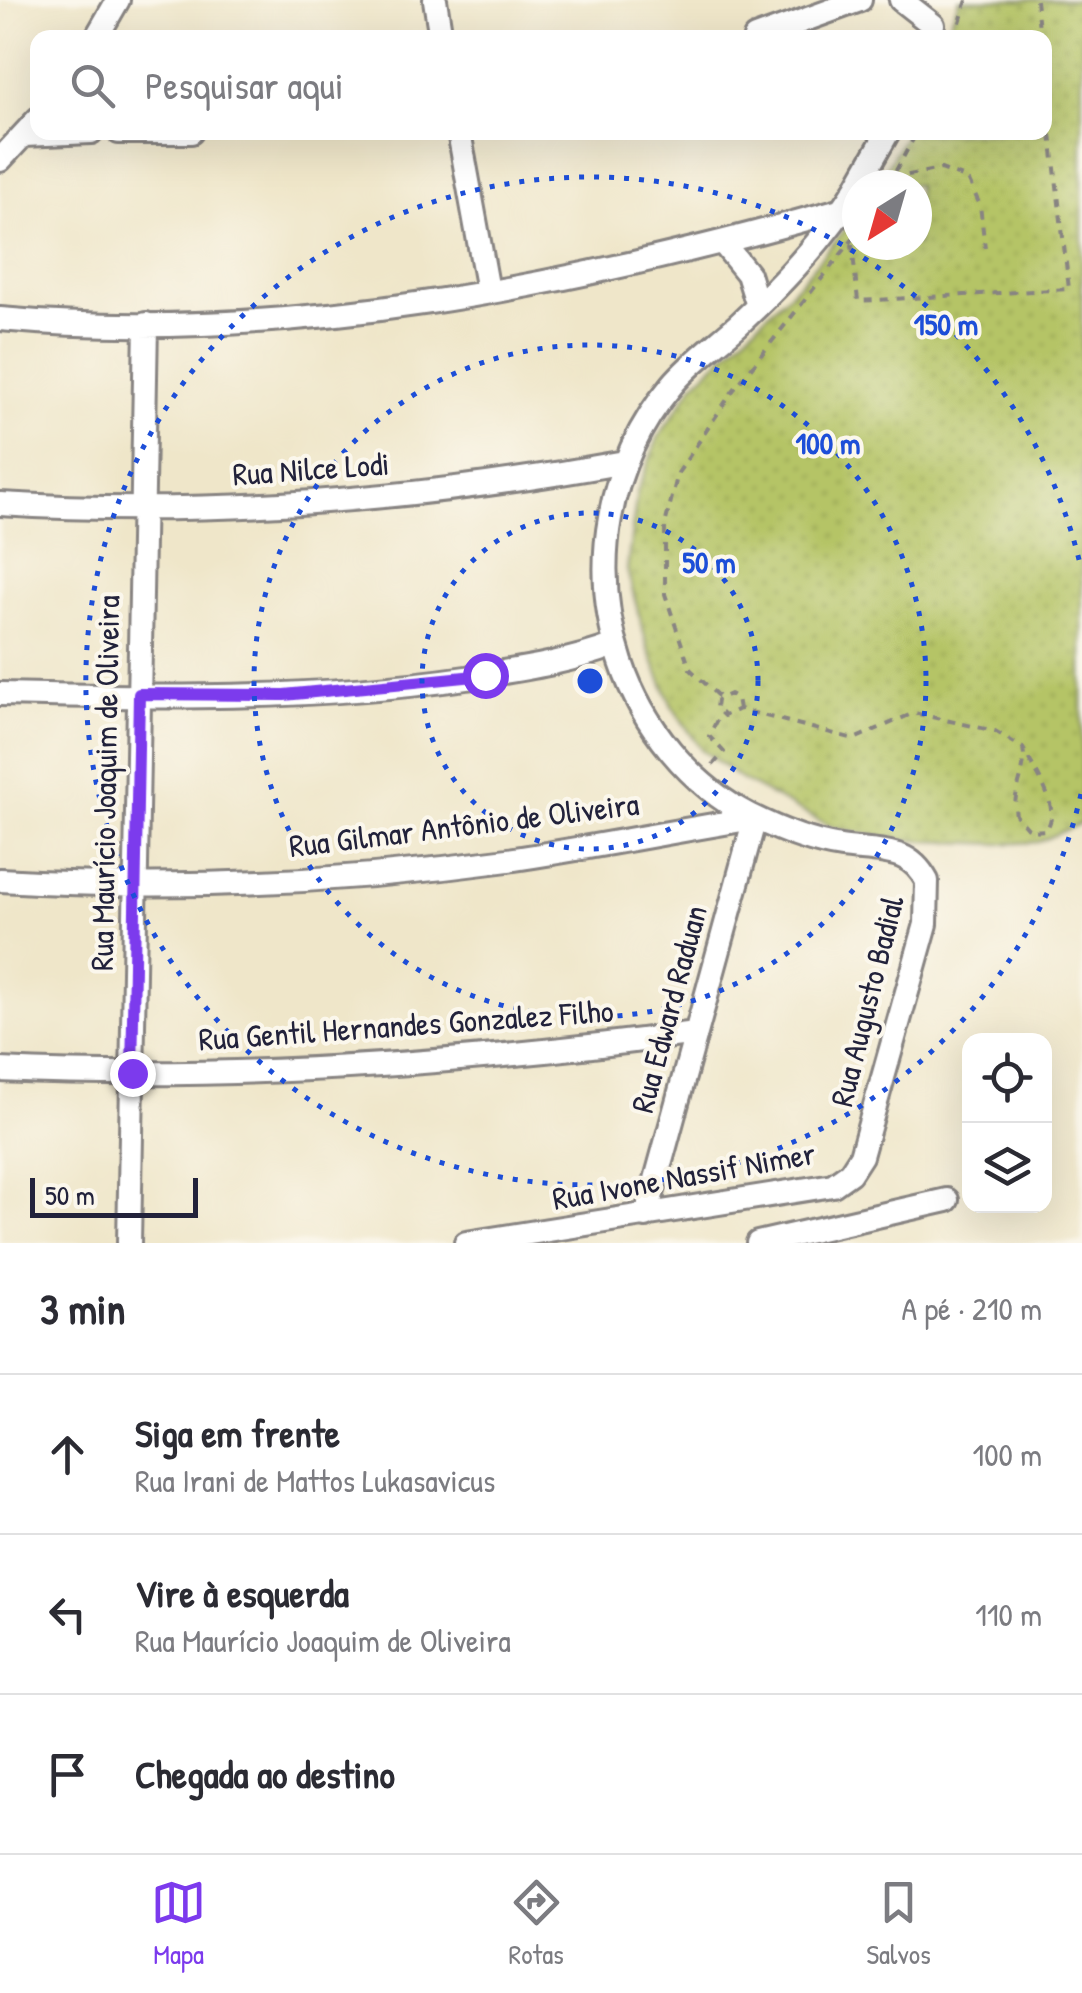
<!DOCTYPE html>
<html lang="pt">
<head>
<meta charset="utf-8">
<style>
	body { margin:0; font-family:"Patrick Hand",sans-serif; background:#f7f7f7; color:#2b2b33 }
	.controls { position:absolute; right:30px; bottom:30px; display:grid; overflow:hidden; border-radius:20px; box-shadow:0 10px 40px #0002 }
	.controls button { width:90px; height:90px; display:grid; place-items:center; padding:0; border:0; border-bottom:2px solid #e1e1e2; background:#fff; color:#2b2b33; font:50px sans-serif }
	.compass { position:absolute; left:842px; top:170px; width:90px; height:90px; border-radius:50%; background:#fff; box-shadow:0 10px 40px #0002; rotate:217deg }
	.scale { position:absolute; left:30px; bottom:25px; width:168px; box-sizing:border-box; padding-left:10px; border:5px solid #22223b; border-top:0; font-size:28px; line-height:35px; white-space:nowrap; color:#22223b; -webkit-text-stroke:8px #fbf7ec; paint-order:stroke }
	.stop { position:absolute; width:30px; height:30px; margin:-22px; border:8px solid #7c3aed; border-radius:50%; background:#fff }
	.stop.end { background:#7c3aed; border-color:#fff; box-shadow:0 2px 10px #0008 }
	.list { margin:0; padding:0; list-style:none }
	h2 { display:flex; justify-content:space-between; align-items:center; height:130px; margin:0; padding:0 40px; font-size:42px }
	h2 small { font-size:32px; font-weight:400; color:#7c7c81 }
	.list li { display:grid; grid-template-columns:65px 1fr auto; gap:30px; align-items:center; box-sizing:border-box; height:160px; padding:0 40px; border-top:2px solid #e1e1e2 }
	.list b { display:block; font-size:38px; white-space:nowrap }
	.list p { margin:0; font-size:32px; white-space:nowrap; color:#7c7c81 }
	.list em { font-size:32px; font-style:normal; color:#7c7c81 }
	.icon { flex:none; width:55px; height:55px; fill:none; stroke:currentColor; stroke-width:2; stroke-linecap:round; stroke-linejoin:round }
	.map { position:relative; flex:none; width:1082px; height:1243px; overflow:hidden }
	.search { position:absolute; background:#fff; box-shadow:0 10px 40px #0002; left:30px; right:30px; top:30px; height:110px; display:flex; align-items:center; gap:25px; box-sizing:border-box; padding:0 35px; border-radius:20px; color:#7c7c81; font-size:38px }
	.sheet { height:610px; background:#fff }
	nav { display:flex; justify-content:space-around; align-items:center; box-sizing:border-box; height:140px; border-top:2px solid #e1e1e2; background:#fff; font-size:28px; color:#7c7c81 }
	nav a { display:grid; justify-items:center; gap:5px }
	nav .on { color:#7c3aed }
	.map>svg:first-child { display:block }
</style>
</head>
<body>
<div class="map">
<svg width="1082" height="1243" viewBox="0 0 1082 1243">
	<defs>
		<pattern id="park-dots" width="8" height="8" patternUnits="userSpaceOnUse" patternTransform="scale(2.5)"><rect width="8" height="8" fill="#b5c466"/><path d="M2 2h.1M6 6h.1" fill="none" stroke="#9ba859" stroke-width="1.8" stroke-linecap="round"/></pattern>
	</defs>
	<rect width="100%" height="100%" fill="#fbf7ec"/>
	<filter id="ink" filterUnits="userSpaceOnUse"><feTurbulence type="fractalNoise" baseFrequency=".01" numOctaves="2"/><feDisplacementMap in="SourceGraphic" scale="20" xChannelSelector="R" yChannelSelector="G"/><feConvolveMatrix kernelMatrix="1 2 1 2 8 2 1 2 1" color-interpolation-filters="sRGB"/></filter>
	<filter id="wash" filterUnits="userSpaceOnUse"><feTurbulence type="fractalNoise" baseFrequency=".0048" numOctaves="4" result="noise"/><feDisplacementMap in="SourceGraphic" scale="40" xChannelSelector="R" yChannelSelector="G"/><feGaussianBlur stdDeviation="2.25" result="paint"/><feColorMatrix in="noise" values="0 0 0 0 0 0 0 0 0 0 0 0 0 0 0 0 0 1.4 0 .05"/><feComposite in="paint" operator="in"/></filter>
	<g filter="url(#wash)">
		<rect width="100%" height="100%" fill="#efe6c9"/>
		<path fill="url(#park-dots)" stroke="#6c7350" stroke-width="2.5" d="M959,0H1082V823L1038,842L1000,844L901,840L834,828L742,780L701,749L672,706L648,648L627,570L637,492L658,438L694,384L798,285L857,215V245H917V185H877L906,133L1044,132V38L945,37Z"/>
	</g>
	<g filter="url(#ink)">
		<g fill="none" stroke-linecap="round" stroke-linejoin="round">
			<defs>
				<path id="street" d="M435,0L441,38
					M901,0L933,25
					M96,38L118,0
					M755,38L860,0
					M119,132H191
					M459,132L488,291
					M24,135L91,132
					M0,160L38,119
					M858,185L888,132
					M723,243L748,274L758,306
					M0,319C282,345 573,286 843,209
					M0,504C210,517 418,500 625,462
					M0,694C155,698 312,700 466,678C516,670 568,663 615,645
					M0,880C170,890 340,883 508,860C591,848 673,831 755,818L646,1216
					M0,1070C233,1081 465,1064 696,1033
					M129,1243L146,324
					M466,1243L833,1185L850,1173L861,1156L926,924L927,881C921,870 914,861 901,856C883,849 860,850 841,847C808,842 779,830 749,815C690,785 642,725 621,662C589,567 607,463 672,385C691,362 717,344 739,324C782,284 826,238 857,187
					M758,1243L947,1200"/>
			</defs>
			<use href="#street" stroke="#888482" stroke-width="28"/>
			<path stroke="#888482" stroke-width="4" stroke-dasharray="8 8" stroke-linecap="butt" d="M1036,0L1040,38
				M955,38L967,0
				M892,178L941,169L968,179L980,205L985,248
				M888,185L917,132
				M852,244L858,301L1069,289L1044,74
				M718,696L690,669L665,594V525L678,473L732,392L857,234
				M739,709L737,698L730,694L717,700L716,708L724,716L739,709L854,739L914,713L995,731L1023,748C1028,772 1011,792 1016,815L1030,831L1046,830C1063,807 1034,771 1023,748
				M713,765L724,752L709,736L720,714"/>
			<use href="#street" stroke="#fff" stroke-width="22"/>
		</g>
	</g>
	<g fill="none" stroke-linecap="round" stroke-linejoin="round" filter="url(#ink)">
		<path stroke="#7c3aed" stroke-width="12" d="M132,1073L139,694L284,695L485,675"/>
	</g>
	<g fill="none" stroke="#1d4ed8" stroke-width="5" stroke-dasharray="5 10">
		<circle cx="590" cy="681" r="168"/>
		<circle cx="590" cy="681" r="336"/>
		<path d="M1081 794A504 504 0 1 1 1081 568"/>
	</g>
	<g text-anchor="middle" stroke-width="8" stroke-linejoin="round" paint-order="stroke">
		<g font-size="32" fill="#22223b" stroke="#fbf7ec">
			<text transform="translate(311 469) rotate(-4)" y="11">Rua Nilce Lodi</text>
			<text transform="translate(105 783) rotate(-89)" y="11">Rua Maurício Joaquim de Oliveira</text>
			<text transform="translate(464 825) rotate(-7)" y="11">Rua Gilmar Antônio de Oliveira</text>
			<text transform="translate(867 1001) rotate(-76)" y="11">Rua Augusto Badial</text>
			<text transform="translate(669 1009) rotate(-75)" y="11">Rua Edward Raduan</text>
			<text transform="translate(406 1025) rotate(-4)" y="11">Rua Gentil Hernandes Gonzalez Filho</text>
			<text transform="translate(684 1176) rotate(-10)" y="11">Rua Ivone Nassif Nimer</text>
		</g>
	</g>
	<circle cx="590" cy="681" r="15" fill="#1d4ed8" stroke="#fbf7ec" stroke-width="5"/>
	<g font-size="30" text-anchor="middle" font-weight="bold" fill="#1d4ed8" stroke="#fbf7ec" stroke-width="8" stroke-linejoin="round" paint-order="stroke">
		<text x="946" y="335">150 m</text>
		<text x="828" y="454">100 m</text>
		<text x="709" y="573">50 m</text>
	</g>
</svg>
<div class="controls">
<button><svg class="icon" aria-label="locate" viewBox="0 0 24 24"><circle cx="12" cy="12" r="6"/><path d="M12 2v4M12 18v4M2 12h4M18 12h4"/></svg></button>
<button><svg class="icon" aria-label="layers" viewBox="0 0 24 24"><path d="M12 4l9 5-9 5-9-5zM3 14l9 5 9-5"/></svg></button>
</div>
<svg class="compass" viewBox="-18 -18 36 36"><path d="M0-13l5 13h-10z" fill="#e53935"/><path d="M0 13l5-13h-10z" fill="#7c7c81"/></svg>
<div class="scale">50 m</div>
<div class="stop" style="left:485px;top:675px"></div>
<div class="stop end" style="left:132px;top:1073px"></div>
<div class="search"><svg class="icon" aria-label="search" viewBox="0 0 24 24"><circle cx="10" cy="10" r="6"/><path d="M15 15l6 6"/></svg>Pesquisar aqui</div>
</div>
<section class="sheet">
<h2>3 min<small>A pé · 210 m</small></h2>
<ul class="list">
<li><svg class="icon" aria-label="ahead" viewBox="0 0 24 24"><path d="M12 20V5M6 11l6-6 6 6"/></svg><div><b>Siga em frente</b><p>Rua Irani de Mattos Lukasavicus</p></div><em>100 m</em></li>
<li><svg class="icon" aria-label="left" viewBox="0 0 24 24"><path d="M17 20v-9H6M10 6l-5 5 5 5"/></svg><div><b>Vire à esquerda</b><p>Rua Maurício Joaquim de Oliveira</p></div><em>110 m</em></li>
<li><svg class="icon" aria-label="arrive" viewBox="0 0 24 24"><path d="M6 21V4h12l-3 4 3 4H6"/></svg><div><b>Chegada ao destino</b></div></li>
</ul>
</section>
<nav>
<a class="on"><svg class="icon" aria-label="map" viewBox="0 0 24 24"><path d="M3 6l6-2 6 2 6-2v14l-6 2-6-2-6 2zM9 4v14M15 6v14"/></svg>Mapa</a>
<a><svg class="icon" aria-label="directions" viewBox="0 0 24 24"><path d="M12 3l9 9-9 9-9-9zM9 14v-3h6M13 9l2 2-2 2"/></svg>Rotas</a>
<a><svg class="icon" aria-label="saved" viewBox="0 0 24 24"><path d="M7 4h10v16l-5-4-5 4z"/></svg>Salvos</a>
</nav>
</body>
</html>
